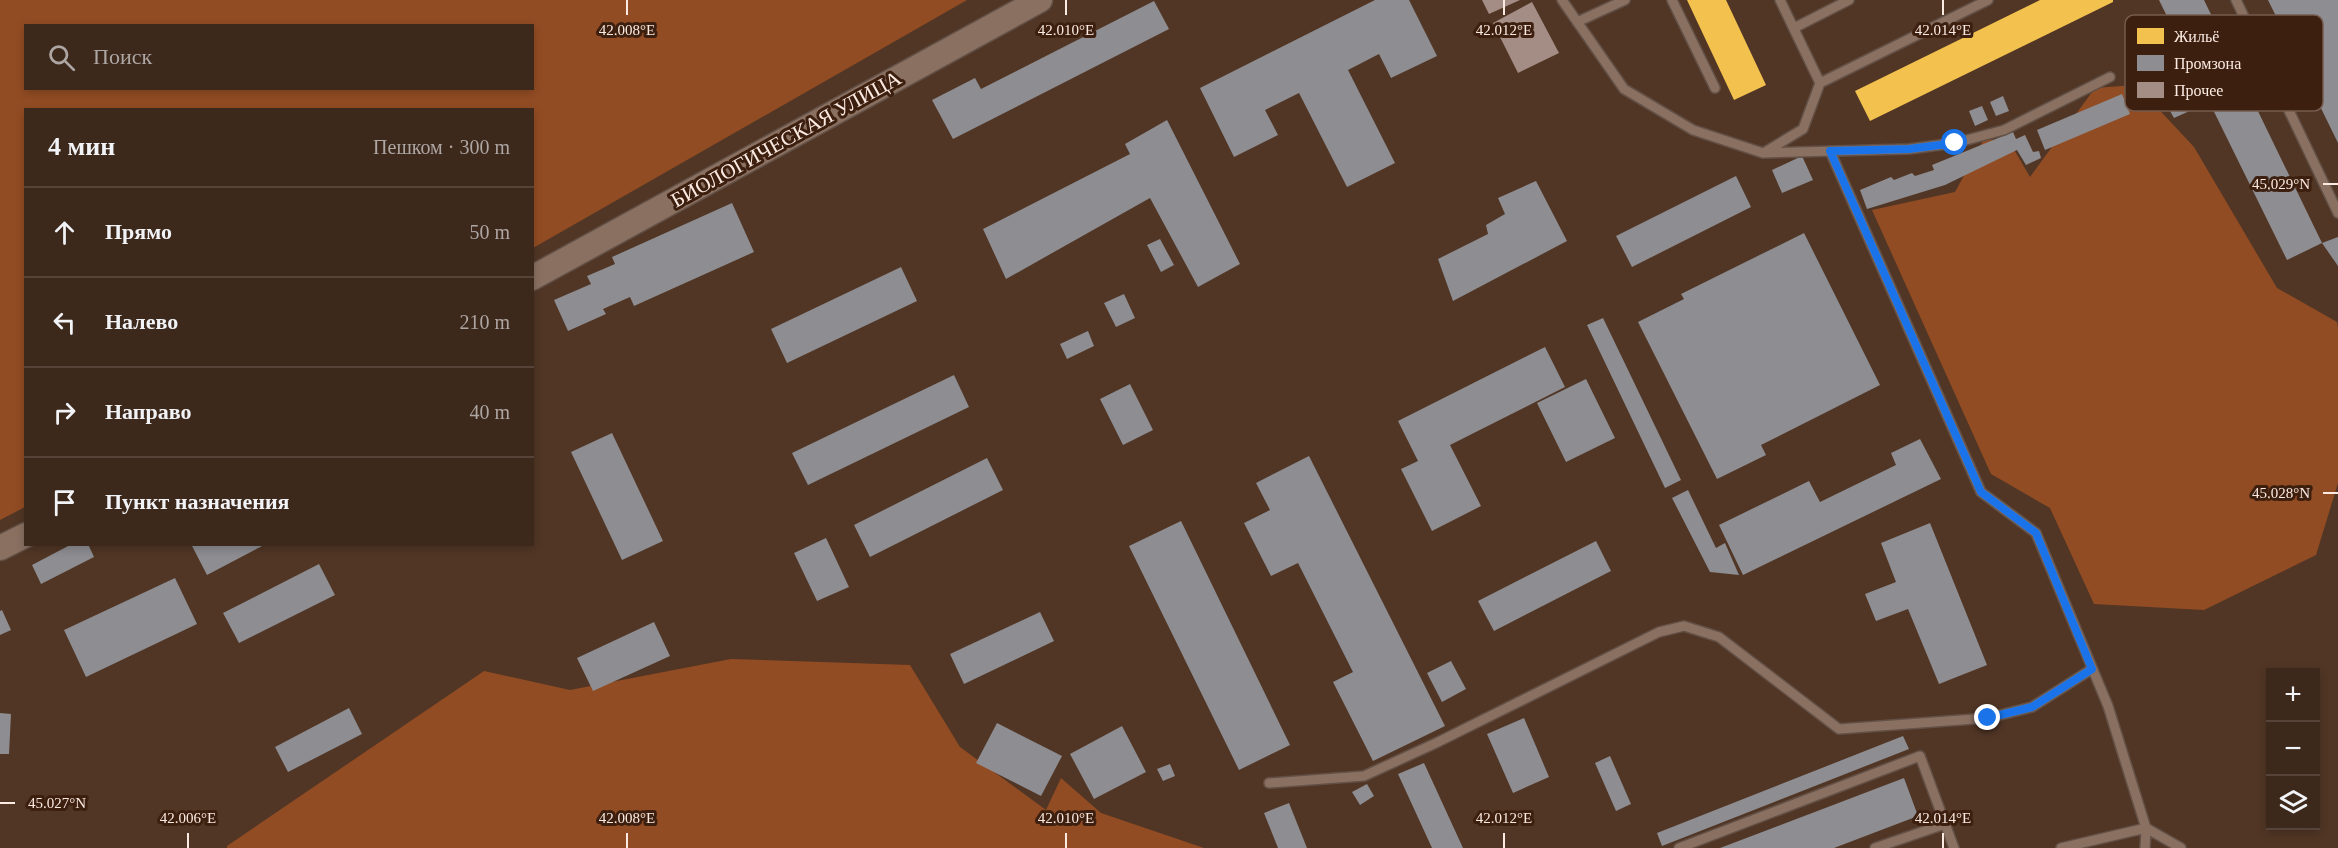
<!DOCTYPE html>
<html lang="ru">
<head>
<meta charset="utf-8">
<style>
	body { margin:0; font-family:"Times New Roman",serif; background:#443025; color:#f1f3f6 }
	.controls { position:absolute; right:18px; bottom:18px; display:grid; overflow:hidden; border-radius:0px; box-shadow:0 3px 9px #0003 }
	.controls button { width:54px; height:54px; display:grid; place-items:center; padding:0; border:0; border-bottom:2px solid #56443b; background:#3d281c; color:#f1f3f6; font:30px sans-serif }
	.stop { position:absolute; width:18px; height:18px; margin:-14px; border:4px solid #1a73e8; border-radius:50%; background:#fff }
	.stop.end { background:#1a73e8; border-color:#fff; box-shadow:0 2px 6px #0008 }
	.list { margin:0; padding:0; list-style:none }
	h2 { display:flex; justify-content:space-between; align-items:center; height:78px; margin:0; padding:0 24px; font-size:26px }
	h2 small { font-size:20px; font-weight:400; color:#ada6a3 }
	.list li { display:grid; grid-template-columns:39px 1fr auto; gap:18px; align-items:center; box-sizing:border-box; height:90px; padding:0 24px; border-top:2px solid #56443b }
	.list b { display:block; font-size:22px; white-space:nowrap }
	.list em { font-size:20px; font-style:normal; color:#ada6a3 }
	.icon { flex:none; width:33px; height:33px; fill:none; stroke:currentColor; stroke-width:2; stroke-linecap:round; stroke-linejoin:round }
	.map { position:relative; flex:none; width:2338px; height:848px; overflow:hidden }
	.search { position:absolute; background:#3d281c; box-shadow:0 3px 9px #0003; left:24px; top:24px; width:510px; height:66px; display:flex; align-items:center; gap:15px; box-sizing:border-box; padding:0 21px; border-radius:0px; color:#ada6a3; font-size:22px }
	.panel { position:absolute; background:#3d281c; box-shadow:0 3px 9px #0003; left:24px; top:108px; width:510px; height:438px; border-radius:0px }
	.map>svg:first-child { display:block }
</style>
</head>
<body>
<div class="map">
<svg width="2338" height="848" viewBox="0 0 2338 848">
	<rect width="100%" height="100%" fill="#513625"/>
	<path fill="#924c23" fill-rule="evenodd" d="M0,0H967L533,248L532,110H26L25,507L0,520ZM26,26H532V88H26Z
		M2136,85L2194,147L2277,288L2337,322L2338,328V483L2316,555L2204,610L2094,604L2050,508L1991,474L1872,210L1955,192L1984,139L2009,141L2030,177L2095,88Z
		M731,659L910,665L960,747L1046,810L1061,778L1101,813L1204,848H227V846L484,671L570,690Z"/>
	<path fill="#f2c14e" d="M1687,0H1726L1766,85L1734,100Z
		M2040,0H2113V2L1870,121L1855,91Z"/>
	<path fill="#8d8d92" d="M1375,0H1409L1437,56L1391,78L1379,54L1348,70L1395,163L1347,187L1299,93L1265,110L1278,135L1234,157L1200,88Z
		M2159,0H2204L2322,243L2287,260Z
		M2268,0H2338V143Z
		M1154,1L1169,29L953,139L932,100L975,78L981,89Z
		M2155,54L2166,74L2172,72L2194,109L2174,118L2158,90H2155L2151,80L2147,81L2137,63Z
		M2122,94L2130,114L2045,150L2037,130Z
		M2003,96L2009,111L1996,116L1990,102Z
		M1982,106L1988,120L1975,126L1969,111Z
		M1167,120L1240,264L1198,287L1150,198L1006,279L983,229L1130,154L1125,144Z
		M2013,132L2016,139L2025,135L2033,152L2039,151L2041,158L2026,165L2017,150L1945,185L1867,209L1860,190L1891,177L1894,180L1912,173L1915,176L1934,170L1932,165Z
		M1802,156L1813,180L1782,193L1772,170Z
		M1736,176L1751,207L1632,267L1616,236Z
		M1536,181L1567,241L1453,301L1438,259L1488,234L1486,225L1505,214L1498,198Z
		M732,203L754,252L634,306L630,297L603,309L606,314L568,331L554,300L591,284L587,276L615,264L612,257Z
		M1804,233L1880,385L1761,445L1766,455L1717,479L1638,322L1684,299L1681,294Z
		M2338,237V266L2322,243Z
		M1160,239L1174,265L1161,272L1147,245Z
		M901,267L917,301L787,363L771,329Z
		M1124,294L1135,318L1116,327L1104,303Z
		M1603,318L1681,480L1665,488L1587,325Z
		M1088,331L1094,346L1067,359L1060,344Z
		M1545,347L1565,387L1450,445L1481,506L1432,531L1401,469L1418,461L1398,421Z
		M954,375L969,407L808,485L792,453Z
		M1586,379L1615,438L1566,462L1537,403Z
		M1130,384L1153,430L1123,445L1100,399Z
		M612,433L663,541L622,560L571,452Z
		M1920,439L1941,479L1743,575L1719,525L1809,481L1820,502L1896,465L1891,453Z
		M1309,456L1445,726L1373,761L1333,682L1353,672L1298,563L1271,576L1244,523L1270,510L1256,483Z
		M987,458L1003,490L870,557L854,525Z
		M1688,490L1716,548L1725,543L1739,575L1710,572L1672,498Z
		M1181,521L1290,745L1239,770L1129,546Z
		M1930,523L1987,665L1939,684L1908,609L1876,621L1865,594L1896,582L1881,543Z
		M826,538L849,587L817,601L794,553Z
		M1596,541L1611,571L1494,631L1478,601Z
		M72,544H88L94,557L41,584L32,565Z
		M191,544H266L207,575Z
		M319,564L335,595L239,643L223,613Z
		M175,578L197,624L86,677L64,630Z
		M2,610L11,630L0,635V611Z
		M1040,612L1054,641L964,684L950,654Z
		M654,622L670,656L593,691L577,658Z
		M1451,661L1466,689L1442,702L1427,673Z
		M349,708L362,734L288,772L275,747Z
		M0,713L11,714L9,754H0Z
		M1524,718L1549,777L1513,793L1487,734Z
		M997,723L1062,756L1041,796L976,763Z
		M1122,726L1146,772L1094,799L1070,754Z
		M1903,736L1909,749L1662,846L1657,833Z
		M1610,756L1631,804L1616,811L1595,763Z
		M1424,763L1463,848H1432L1398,774Z
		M1170,764L1175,776L1163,781L1157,769Z
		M1904,778L1918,816L1834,848H1720Z
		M1367,784L1374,796L1360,805L1352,792Z
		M1289,803L1307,848H1278L1264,813Z"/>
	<path fill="#a48d84" d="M1482,0H1520L1489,14Z
		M1532,2L1559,53L1518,73L1493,23Z"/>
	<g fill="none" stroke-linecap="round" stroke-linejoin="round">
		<defs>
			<path id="service" d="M1562,0L1624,89L1693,130L1763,153L1909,149L1955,143L2004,130L2110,77
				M1672,0L1715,88
				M1780,0L1820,83
				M2236,0L2338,213
				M1577,22L1625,0
				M1794,28L1849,0
				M1830,151L1981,492L2036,533L2108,706L2146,828L2145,848
				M1765,152L1803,129L1820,83L1988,0
				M1269,783L1364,776L1436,743L1659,632L1684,626L1719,637L1839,729L1988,718L2032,707L2092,669
				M1679,848L1920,756L1954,848
				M1875,848L1945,824
				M2061,848L2146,828L2181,848"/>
			<path id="tertiary" d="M532,278L1040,0
				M0,548L26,535"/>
		</defs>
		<use href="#service" stroke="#635046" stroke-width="12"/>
		<use href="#tertiary" stroke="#635046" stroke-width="27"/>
		<use href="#service" stroke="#8a7061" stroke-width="9"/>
		<use href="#tertiary" stroke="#8a7061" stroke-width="24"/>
	</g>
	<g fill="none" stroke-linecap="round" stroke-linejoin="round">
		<path stroke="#1a73e8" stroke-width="8" d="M1955,143L1909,149L1830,151L1981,492L2036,533L2092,669L2032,707L1988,718"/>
	</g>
	<path fill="none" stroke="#fbeae2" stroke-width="2" d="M627,0V15M1066,0V15M1504,0V15M1943,0V15M2323,184H2338M2323,493H2338M0,803H15M188,833V848M627,833V848M1066,833V848M1504,833V848M1943,833V848"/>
	<g text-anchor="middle" stroke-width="6" stroke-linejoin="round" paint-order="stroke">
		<g font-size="21" fill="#fbeae2" stroke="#3c1f0e">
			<text transform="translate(786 139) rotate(-29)" y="7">БИОЛОГИЧЕСКАЯ УЛИЦА</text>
		</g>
	</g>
	<rect x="2125" y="15" width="198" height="96" rx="9" fill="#3c1f0e" stroke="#755c4e" stroke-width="1.5"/>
	<rect x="2137" y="28" width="27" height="16" fill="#f2c14e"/>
	<rect x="2137" y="55" width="27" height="16" fill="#8d8d92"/>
	<rect x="2137" y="82" width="27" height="16" fill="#a48d84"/>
	<g font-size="16" fill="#fbeae2">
		<text x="2174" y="42">Жильё</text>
		<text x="2174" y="69">Промзона</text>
		<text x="2174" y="96">Прочее</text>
	</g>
	<g font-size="15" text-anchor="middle" fill="#fbeae2" stroke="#3c1f0e" stroke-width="6" stroke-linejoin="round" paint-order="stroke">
		<text x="627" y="35">42.008°E</text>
		<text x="1066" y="35">42.010°E</text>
		<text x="1504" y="35">42.012°E</text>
		<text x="1943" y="35">42.014°E</text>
		<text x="2281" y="189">45.029°N</text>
		<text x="2281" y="498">45.028°N</text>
		<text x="57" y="808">45.027°N</text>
		<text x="188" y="823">42.006°E</text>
		<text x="627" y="823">42.008°E</text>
		<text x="1066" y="823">42.010°E</text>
		<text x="1504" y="823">42.012°E</text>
		<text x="1943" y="823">42.014°E</text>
	</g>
</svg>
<div class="controls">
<button>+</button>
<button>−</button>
<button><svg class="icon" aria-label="layers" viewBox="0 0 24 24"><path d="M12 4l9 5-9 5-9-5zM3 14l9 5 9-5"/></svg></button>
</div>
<div class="stop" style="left:1955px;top:143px"></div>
<div class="stop end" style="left:1988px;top:718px"></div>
<div class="search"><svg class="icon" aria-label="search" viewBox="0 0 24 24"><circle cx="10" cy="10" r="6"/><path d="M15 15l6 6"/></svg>Поиск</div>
<section class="panel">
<h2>4 мин<small>Пешком · 300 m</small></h2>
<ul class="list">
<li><svg class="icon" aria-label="ahead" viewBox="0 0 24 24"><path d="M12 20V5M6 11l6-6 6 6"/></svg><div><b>Прямо</b></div><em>50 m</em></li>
<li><svg class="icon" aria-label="left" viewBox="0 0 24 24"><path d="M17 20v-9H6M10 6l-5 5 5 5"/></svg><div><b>Налево</b></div><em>210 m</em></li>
<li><svg class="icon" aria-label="right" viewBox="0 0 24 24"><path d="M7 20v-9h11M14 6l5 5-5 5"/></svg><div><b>Направо</b></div><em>40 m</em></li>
<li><svg class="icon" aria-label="arrive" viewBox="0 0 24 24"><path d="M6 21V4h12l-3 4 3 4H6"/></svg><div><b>Пункт назначения</b></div></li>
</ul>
</section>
</div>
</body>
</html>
